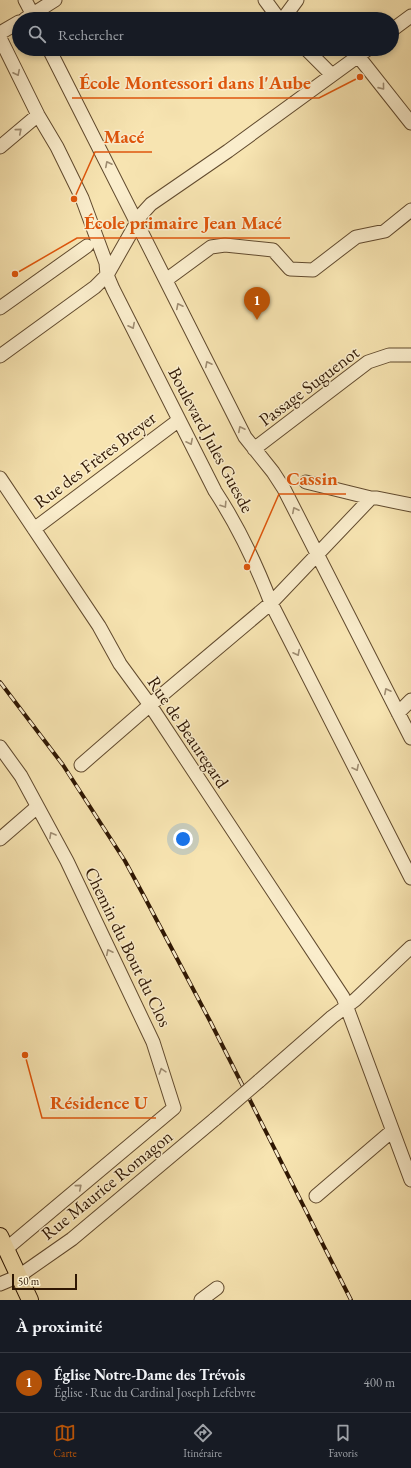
<!DOCTYPE html>
<html lang="fr">
<head>
<meta charset="utf-8">
<style>
	body { margin:0; font-family:"EB Garamond",serif; background:#20242c; color:#f1f3f6 }
	.scale { position:absolute; left:12px; bottom:10px; width:65px; box-sizing:border-box; padding-left:4px; border:2px solid #2f1703; border-top:0; font-size:11px; line-height:14px; white-space:nowrap; color:#2f1703; -webkit-text-stroke:3px #faedcc; paint-order:stroke }
	.you { position:absolute; left:183px; top:839px; width:14px; height:14px; margin:-10px; border:3px solid #fff; border-radius:50%; background:#1a73e8; box-shadow:0 0 0 6px #1a73e833 }
	.badge { display:grid; place-items:center; width:26px; height:26px; border-radius:50%; background:#b45309; color:#fff; font-size:13px; font-weight:700 }
	.pin { position:absolute; translate:-50% -33px; filter:drop-shadow(0 1px 2px #0008) }
	.pin::after { content:''; position:absolute; top:21px; width:14px; height:12px; background:inherit; clip-path:polygon(0 0,100% 0,50% 100%) }
	.list { margin:0; padding:0; list-style:none }
	h2 { display:flex; justify-content:space-between; align-items:center; height:52px; margin:0; padding:0 16px; font-size:17px }
	h2 small { font-size:13px; font-weight:400; color:#9ea1a6 }
	.list li { display:grid; grid-template-columns:26px 1fr auto; gap:12px; align-items:center; box-sizing:border-box; height:60px; padding:0 16px; border-top:1px solid #363941 }
	.list b { display:block; font-size:15px; white-space:nowrap }
	.list p { margin:0; font-size:13px; white-space:nowrap; color:#9ea1a6 }
	.list em { font-size:13px; font-style:normal; color:#9ea1a6 }
	.icon { flex:none; width:22px; height:22px; fill:none; stroke:currentColor; stroke-width:2; stroke-linecap:round; stroke-linejoin:round }
	.map { position:relative; flex:none; width:411px; height:1300px; overflow:hidden }
	.search { position:absolute; background:#171b24; box-shadow:0 2px 6px #0003; left:12px; right:12px; top:12px; height:44px; display:flex; align-items:center; gap:10px; box-sizing:border-box; padding:0 14px; border-radius:22px; color:#9ea1a6; font-size:15px }
	.sheet { height:112px; background:#171b24 }
	nav { display:flex; justify-content:space-around; align-items:center; box-sizing:border-box; height:56px; border-top:1px solid #363941; background:#171b24; font-size:11px; color:#9ea1a6 }
	nav a { display:grid; justify-items:center; gap:2px }
	nav .on { color:#b45309 }
	.map>svg:first-child { display:block }
</style>
</head>
<body>
<div class="map">
<svg width="411" height="1300" viewBox="0 0 411 1300">
	<rect width="100%" height="100%" fill="#f7e4b1"/>
	<filter id="stains"><feTurbulence type="fractalNoise" baseFrequency=".005" numOctaves="4"/><feColorMatrix values="0 0 0 0 .2 0 0 0 0 .09 0 0 0 0 .02 0 0 0 .5 -.17"/></filter>
	<radialGradient id="worn" r=".72"><stop offset=".6" stop-color="#630" stop-opacity="0"/><stop offset="1" stop-color="#630" stop-opacity=".3"/></radialGradient>
	<g fill="none" stroke-linecap="round" stroke-linejoin="round">
		<defs>
			<path id="minor" d="M25,0L35,19
				M265,0L279,19
				M25,19L55,0
				M283,19L297,0
				M392,30L411,16
				M0,33L19,22
				M0,38L38,115L57,147L82,198L106,263L107,275L113,289L215,491C238,526 256,564 271,603L411,878
				M49,49L245,437L273,472L284,489L411,738
				M306,49L332,75
				M358,56L411,123
				M0,147L38,115
				M166,280L211,247L225,245L273,250L290,269L313,270L356,237L385,231L411,210
				M0,308L87,246
				M0,356L95,287L107,275L141,215L151,204L228,151L368,49
				M254,449L368,362L389,355H411
				M0,478L99,626L120,664L150,705L343,997L411,1180
				M306,482L371,498H377L411,505
				M34,529L179,420
				M398,713L411,700
				M0,747L21,776L67,861L153,1042L174,1108L6,1249
				M81,765L150,705L271,603L371,498
				M0,839L37,807
				M259,1081L332,1017L355,1000L411,947
				M316,1196L392,1131
				M0,1284L19,1276L72,1239L215,1119
				M201,1300L217,1288"/>
			<path id="major" d="M0,1236L30,1300"/>
		</defs>
		<use href="#minor" stroke="#614a2e" stroke-width="15"/>
		<use href="#major" stroke="#2f1703" stroke-width="18"/>
		<use href="#minor" stroke="#faedcc" stroke-width="13"/>
		<use href="#major" stroke="#f7e4b1" stroke-width="16"/>
		<defs>
			<path id="rail" d="M0,682L63,765L125,861L145,898L210,1021L351,1300"/>
		</defs>
		<use href="#rail" stroke="#2f1703" stroke-width="4"/>
		<use href="#rail" stroke="#faedcc" stroke-width="2.5" stroke-dasharray="8" stroke-linecap="butt"/>
		<defs>
			<path id="minor-bridge" d="M215,1119L259,1081"/>
		</defs>
		<use href="#minor-bridge" stroke="#614a2e" stroke-width="15" stroke-linecap="butt"/>
		<use href="#minor-bridge" stroke="#faedcc" stroke-width="13"/>
	</g>
	<defs><path id="oneway-chevron" d="M-2-3.5L2.5 0L-2 3.5" fill="none" stroke-width="1.6" stroke-linecap="round" stroke-linejoin="round"/></defs>
	<g stroke="#9f8d72">
		<use href="#oneway-chevron" transform="translate(17 73) rotate(64)"/>
		<use href="#oneway-chevron" transform="translate(382 87) rotate(51)"/>
		<use href="#oneway-chevron" transform="translate(19 131) rotate(-40)"/>
		<use href="#oneway-chevron" transform="translate(108 164) rotate(-117)"/>
		<use href="#oneway-chevron" transform="translate(179 306) rotate(-117)"/>
		<use href="#oneway-chevron" transform="translate(132 326) rotate(63)"/>
		<use href="#oneway-chevron" transform="translate(208 364) rotate(-117)"/>
		<use href="#oneway-chevron" transform="translate(241 429) rotate(-117)"/>
		<use href="#oneway-chevron" transform="translate(190 442) rotate(63)"/>
		<use href="#oneway-chevron" transform="translate(224 505) rotate(57)"/>
		<use href="#oneway-chevron" transform="translate(295 510) rotate(-117)"/>
		<use href="#oneway-chevron" transform="translate(297 653) rotate(63)"/>
		<use href="#oneway-chevron" transform="translate(387 691) rotate(-117)"/>
		<use href="#oneway-chevron" transform="translate(356 768) rotate(63)"/>
		<use href="#oneway-chevron" transform="translate(52 835) rotate(-119)"/>
		<use href="#oneway-chevron" transform="translate(109 952) rotate(-116)"/>
		<use href="#oneway-chevron" transform="translate(162 1071) rotate(-108)"/>
		<use href="#oneway-chevron" transform="translate(79 1187) rotate(-40)"/>
	</g>
	<g text-anchor="middle" stroke-width="3" stroke-linejoin="round" paint-order="stroke">
		<g font-size="18" fill="#2f1703" stroke="#faedcc">
			<text transform="translate(309 386) rotate(-37)" y="6">Passage Suguenot</text>
			<text transform="translate(211 440) rotate(62)" y="6">Boulevard Jules Guesde</text>
			<text transform="translate(95 460) rotate(-37)" y="6">Rue des Frères Breyer</text>
			<text transform="translate(188 732) rotate(56)" y="6">Rue de Beauregard</text>
			<text transform="translate(128 947) rotate(64)" y="6">Chemin du Bout du Clos</text>
			<text transform="translate(107 1185) rotate(-39)" y="6">Rue Maurice Romagon</text>
		</g>
	</g>
	<path fill="none" stroke="#df560c" stroke-width="1.5" d="M360 77L319 98H72M74 199L95 152H152M15 274L77 238H290M247 567L279 494H346M25 1055L42 1118H156"/>
	<g fill="#df560c" stroke="#faedcc" stroke-width="1.5">
		<circle cx="360" cy="77" r="4"/>
		<circle cx="74" cy="199" r="4"/>
		<circle cx="15" cy="274" r="4"/>
		<circle cx="247" cy="567" r="4"/>
		<circle cx="25" cy="1055" r="4"/>
	</g>
	<g font-size="19" text-anchor="middle" font-weight="bold" fill="#df560c" stroke="#faedcc" stroke-width="3" stroke-linejoin="round" paint-order="stroke">
		<text x="195" y="89">École Montessori dans l'Aube</text>
		<text x="124" y="143">Macé</text>
		<text x="183" y="229">École primaire Jean Macé</text>
		<text x="312" y="485">Cassin</text>
		<text x="99" y="1109">Résidence U</text>
	</g>
	<rect width="100%" height="100%" filter="url(#stains)"/>
	<rect width="100%" height="100%" fill="url(#worn)"/>
</svg>
<div class="scale">50 m</div>
<div class="you"></div>
<div class="pin badge" style="left:257px;top:320px">1</div>
<div class="search"><svg class="icon" aria-label="search" viewBox="0 0 24 24"><circle cx="10" cy="10" r="6"/><path d="M15 15l6 6"/></svg>Rechercher</div>
</div>
<section class="sheet">
<h2>À proximité<small></small></h2>
<ul class="list">
<li><span class="badge">1</span><div><b>Église Notre-Dame des Trévois</b><p>Église · Rue du Cardinal Joseph Lefebvre</p></div><em>400 m</em></li>
</ul>
</section>
<nav>
<a class="on"><svg class="icon" aria-label="map" viewBox="0 0 24 24"><path d="M3 6l6-2 6 2 6-2v14l-6 2-6-2-6 2zM9 4v14M15 6v14"/></svg>Carte</a>
<a><svg class="icon" aria-label="directions" viewBox="0 0 24 24"><path d="M12 3l9 9-9 9-9-9zM9 14v-3h6M13 9l2 2-2 2"/></svg>Itinéraire</a>
<a><svg class="icon" aria-label="saved" viewBox="0 0 24 24"><path d="M7 4h10v16l-5-4-5 4z"/></svg>Favoris</a>
</nav>
</body>
</html>
